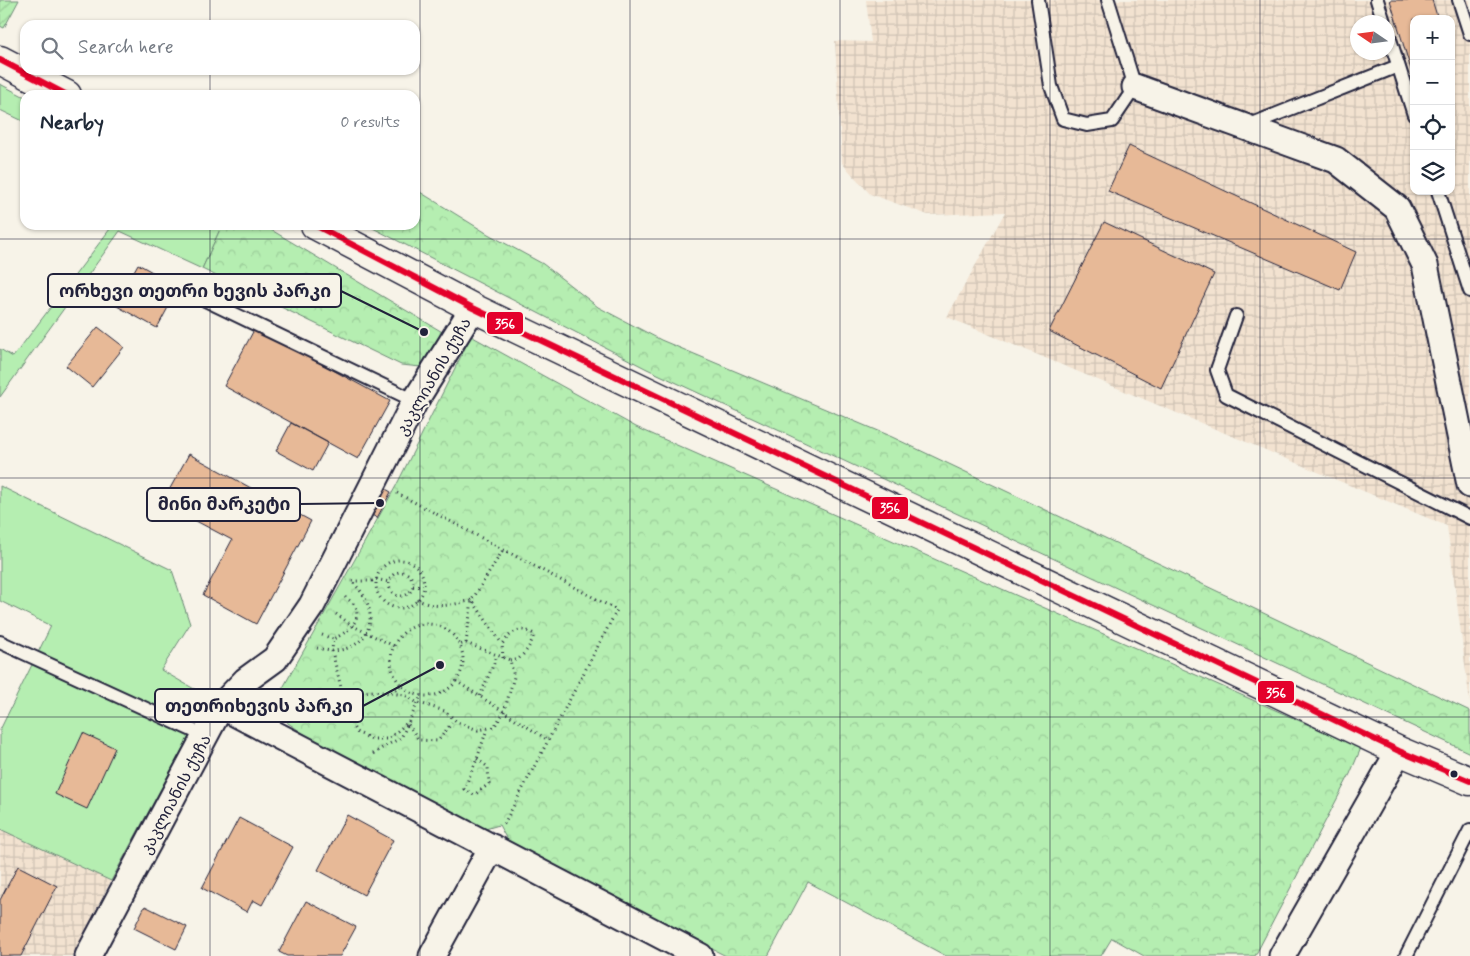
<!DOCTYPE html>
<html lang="en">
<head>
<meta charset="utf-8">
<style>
	body { margin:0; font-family:Mynerve,"Noto Sans Georgian",sans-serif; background:#f2f2f3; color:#1f2937 }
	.controls { position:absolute; right:15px; top:15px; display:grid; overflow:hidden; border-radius:10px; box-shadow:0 1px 4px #0004 }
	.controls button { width:45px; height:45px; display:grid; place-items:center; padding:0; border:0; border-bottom:1px solid #e0e1e3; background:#fff; color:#1f2937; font:25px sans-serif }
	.compass { position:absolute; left:1350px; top:15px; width:45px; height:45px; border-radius:50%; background:#fff; box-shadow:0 1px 4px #0004; rotate:283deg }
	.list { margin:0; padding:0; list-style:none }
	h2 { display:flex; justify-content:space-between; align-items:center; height:65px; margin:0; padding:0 20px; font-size:21px }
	h2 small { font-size:16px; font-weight:400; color:#747a83 }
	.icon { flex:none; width:28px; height:28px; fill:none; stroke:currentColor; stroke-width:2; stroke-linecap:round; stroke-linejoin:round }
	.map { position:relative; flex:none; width:1470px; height:956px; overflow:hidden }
	.search { position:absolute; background:#fff; box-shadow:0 1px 4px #0004; left:20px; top:20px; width:400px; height:55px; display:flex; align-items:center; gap:12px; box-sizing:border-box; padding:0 18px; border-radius:15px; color:#747a83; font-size:19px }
	.panel { position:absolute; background:#fff; box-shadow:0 1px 4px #0004; left:20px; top:90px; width:400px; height:140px; border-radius:15px }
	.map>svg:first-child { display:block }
</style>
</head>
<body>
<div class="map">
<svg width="1470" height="956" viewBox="0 0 1470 956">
	<defs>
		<pattern id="industrial-grid" width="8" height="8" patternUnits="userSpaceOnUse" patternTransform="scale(1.25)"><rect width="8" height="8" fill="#f2e2d0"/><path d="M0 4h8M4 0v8" fill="none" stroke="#cfc2b4"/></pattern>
		<pattern id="forest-crowns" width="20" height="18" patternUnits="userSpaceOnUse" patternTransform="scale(1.25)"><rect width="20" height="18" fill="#b5eeb1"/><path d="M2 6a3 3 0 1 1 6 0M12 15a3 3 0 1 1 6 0" fill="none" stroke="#9bcc99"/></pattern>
		<pattern id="garden-furrows" width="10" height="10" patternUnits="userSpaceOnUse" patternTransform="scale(1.25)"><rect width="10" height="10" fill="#b5eeb1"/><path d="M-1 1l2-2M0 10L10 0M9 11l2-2" fill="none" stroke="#9bcc99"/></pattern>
	</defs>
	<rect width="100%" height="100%" fill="#f7f3e8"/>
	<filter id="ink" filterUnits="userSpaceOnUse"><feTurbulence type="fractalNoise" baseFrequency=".02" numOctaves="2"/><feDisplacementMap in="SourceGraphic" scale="10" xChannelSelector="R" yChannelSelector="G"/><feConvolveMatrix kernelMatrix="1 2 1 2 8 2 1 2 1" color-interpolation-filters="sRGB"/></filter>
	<g filter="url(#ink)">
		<path fill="url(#industrial-grid)" fill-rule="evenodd" d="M866,0H1470V703L1447,526L947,317L1005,212L928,215L870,194L842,163L835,41L871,42ZM1414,19H1451V191H1414ZM1358,22H1388V52H1358Z
			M0,829L111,881L72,956H0Z"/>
		<path fill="#b5eeb1" stroke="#6c8876" d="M0,84L25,97V122L0,110Z
			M113,225H222L202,269L120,231L0,397V349L13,357Z
			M0,486L172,570L190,624L161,670L210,698L111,881L0,829V730L51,626L0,601Z"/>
		<path fill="url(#forest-crowns)" stroke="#6c8876" d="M415,189L488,234L543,264L598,307L661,340L892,437L1470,711V753L647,369L367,225H415Z
			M222,225H263L444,333L432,360L421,367L401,365L202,269Z
			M471,336L636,427L1361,748L1350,774L1255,956H1144L1112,938L1101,956H946L808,882L768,956H726L511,847L499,825L482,830L307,736L288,723L281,714L280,693L396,486Z"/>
		<path fill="url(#garden-furrows)" stroke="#6c8876" d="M0,0H19L4,28L0,26Z"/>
		<path fill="#e7b997" stroke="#22223b" d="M1390,0H1432L1438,19H1414V80Z
			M1129,146L1356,252L1340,290L1108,191Z
			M1104,222L1214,274L1161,388L1049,331Z
			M138,264L179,287L157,328L115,305Z
			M98,327L124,347L92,387L66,366Z
			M255,328L390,401L358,459L224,386Z
			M291,423L328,443L313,471L276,451Z
			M189,454L311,521L256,624L203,595L232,540L162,503Z
			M384,488L391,492L377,518L370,514Z
			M83,733L115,748L87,809L55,794Z
			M347,815L393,840L364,895L318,870Z
			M239,818L293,847L262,905L253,900L247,912L202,888Z
			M18,866L57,886L21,956H0V900Z
			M306,901L356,927L340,956H287L279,952Z
			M145,906L187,927L176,949L134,928Z"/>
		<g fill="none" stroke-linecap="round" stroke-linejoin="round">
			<defs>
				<path id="service" d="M1038,0L1051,86L1063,119L1087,125L1112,121L1135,87L1108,0
					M1377,0L1384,22
					M1459,0L1470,34
					M1388,33L1414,115
					M1247,126L1398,66
					M1438,191L1470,291
					M195,295L415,401
					M1236,316L1217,370L1226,395L1470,518
					M0,642L205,736
					M1406,956L1470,830"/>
				<path id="minor" d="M1135,87L1336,160L1397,208L1425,265L1470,485
					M221,706L700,956
					M88,956L221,706L246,680L275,659L312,605L415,401L473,308
					M432,956L492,847
					M1282,956L1399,751"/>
				<path id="tertiary" d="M0,60L67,95
					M315,225L473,308L1399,751L1470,781"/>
			</defs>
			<use href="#service" stroke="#22223b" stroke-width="16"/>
			<use href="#minor" stroke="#22223b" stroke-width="29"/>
			<use href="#tertiary" stroke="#22223b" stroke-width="31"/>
			<path stroke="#22223b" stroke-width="3" stroke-dasharray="1 4" stroke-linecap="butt" d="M397,493L617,610L504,824
				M376 584a24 24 0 1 1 48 0a24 24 0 1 1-48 0Z
				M389 584a12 12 0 1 1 24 0a12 12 0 1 1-24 0Z
				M413,586L423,587
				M345,597C347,599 353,602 354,605C364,621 345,634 333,639L332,651L344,700L357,693L373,691L405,695L416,702L445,711L457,722L478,730L494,727L504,712L514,677L510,660L466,643L459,645
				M417,599C435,610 452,605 472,600L502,644
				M336,614L353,626L394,646
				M391 660a36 36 0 1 1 72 0a36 36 0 1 1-72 0Z
				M322,635L333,639
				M466,643L472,600L503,550
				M317,648C322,649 328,651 333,651C376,648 381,606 351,581H372L376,579L389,582
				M503,658L502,644C512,632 518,625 534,634C531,645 526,653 517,660H510
				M456,681L548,740
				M391,692L402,686
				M480,696L497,656
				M344,700L348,718L356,732L372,739H388L407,723L419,740L438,741L454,720
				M373,754L387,745L401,738L421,696
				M477,759L488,767L489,784L474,795L464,789L477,759L487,729"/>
			<use href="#service" stroke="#f7f3e8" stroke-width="12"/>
			<use href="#minor" stroke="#f7f3e8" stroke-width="25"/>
			<use href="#tertiary" stroke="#f7f3e8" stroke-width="28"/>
			<defs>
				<path id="bus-1" d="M0,60L67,95
					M315,225L473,308L1399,751L1470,781"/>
			</defs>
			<use href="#bus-1" stroke="#f7f3e8" stroke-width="10"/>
			<use href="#bus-1" stroke="#e4002b" stroke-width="6"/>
		</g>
	</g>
	<path fill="none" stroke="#22223b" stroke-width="1" stroke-opacity="0.55" d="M210,0V25M420,0V956M630,0V956M840,0V956M1050,0V956M1260,0V956M210,70V95M210,225V956M0,239H1470M0,478H1470M0,717H1470"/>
	<circle fill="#22223b" stroke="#f7f3e8" stroke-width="2" cx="1454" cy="774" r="4.5"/>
	<g text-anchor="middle" stroke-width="4" stroke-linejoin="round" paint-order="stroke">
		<g font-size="16" fill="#22223b" stroke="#f7f3e8">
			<text transform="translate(433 376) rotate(-60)" y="6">კაკლიანის ქუჩა</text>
			<text transform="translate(175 794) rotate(-62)" y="6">კაკლიანის ქუჩა</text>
		</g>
	</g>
	<path fill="none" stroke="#22223b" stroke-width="2" d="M424 332L341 291M380 503L300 504M440 665L363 706"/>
	<g fill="#22223b" stroke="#f7f3e8" stroke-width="2">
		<circle cx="424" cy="332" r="5"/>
		<circle cx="380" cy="503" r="5"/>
		<circle cx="440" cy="665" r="5"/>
	</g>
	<g fill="#f7f3e8" stroke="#22223b" stroke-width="2">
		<rect x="48" y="274" width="293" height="33" rx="5"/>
		<rect x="147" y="488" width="153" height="33" rx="5"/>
		<rect x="155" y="689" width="208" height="33" rx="5"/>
	</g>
	<g font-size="18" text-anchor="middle" font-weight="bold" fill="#22223b">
		<text x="195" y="297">ორხევი თეთრი ხევის პარკი</text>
		<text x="224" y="510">მინი მარკეტი</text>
		<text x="259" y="712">თეთრიხევის პარკი</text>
	</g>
	<g stroke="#f7f3e8" stroke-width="2">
		<rect x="486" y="311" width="38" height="24" rx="5" fill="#e4002b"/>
		<rect x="871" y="496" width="38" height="24" rx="5" fill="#e4002b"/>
		<rect x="1257" y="680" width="38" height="24" rx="5" fill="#e4002b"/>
	</g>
	<g font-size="14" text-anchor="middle" font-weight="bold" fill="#fff">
		<text x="505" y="328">356</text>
		<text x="890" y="512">356</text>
		<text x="1276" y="697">356</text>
	</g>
</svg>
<div class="controls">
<button>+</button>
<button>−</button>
<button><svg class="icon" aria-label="locate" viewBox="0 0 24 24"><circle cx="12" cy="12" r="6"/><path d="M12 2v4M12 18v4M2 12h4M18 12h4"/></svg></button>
<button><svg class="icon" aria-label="layers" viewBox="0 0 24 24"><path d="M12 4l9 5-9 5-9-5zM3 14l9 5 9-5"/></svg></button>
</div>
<svg class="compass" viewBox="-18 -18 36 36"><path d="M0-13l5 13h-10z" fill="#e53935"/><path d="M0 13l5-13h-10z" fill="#747a83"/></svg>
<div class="search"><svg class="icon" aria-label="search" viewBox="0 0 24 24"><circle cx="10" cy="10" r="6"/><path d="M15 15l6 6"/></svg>Search here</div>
<section class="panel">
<h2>Nearby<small>0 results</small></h2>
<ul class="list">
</ul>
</section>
</div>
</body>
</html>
